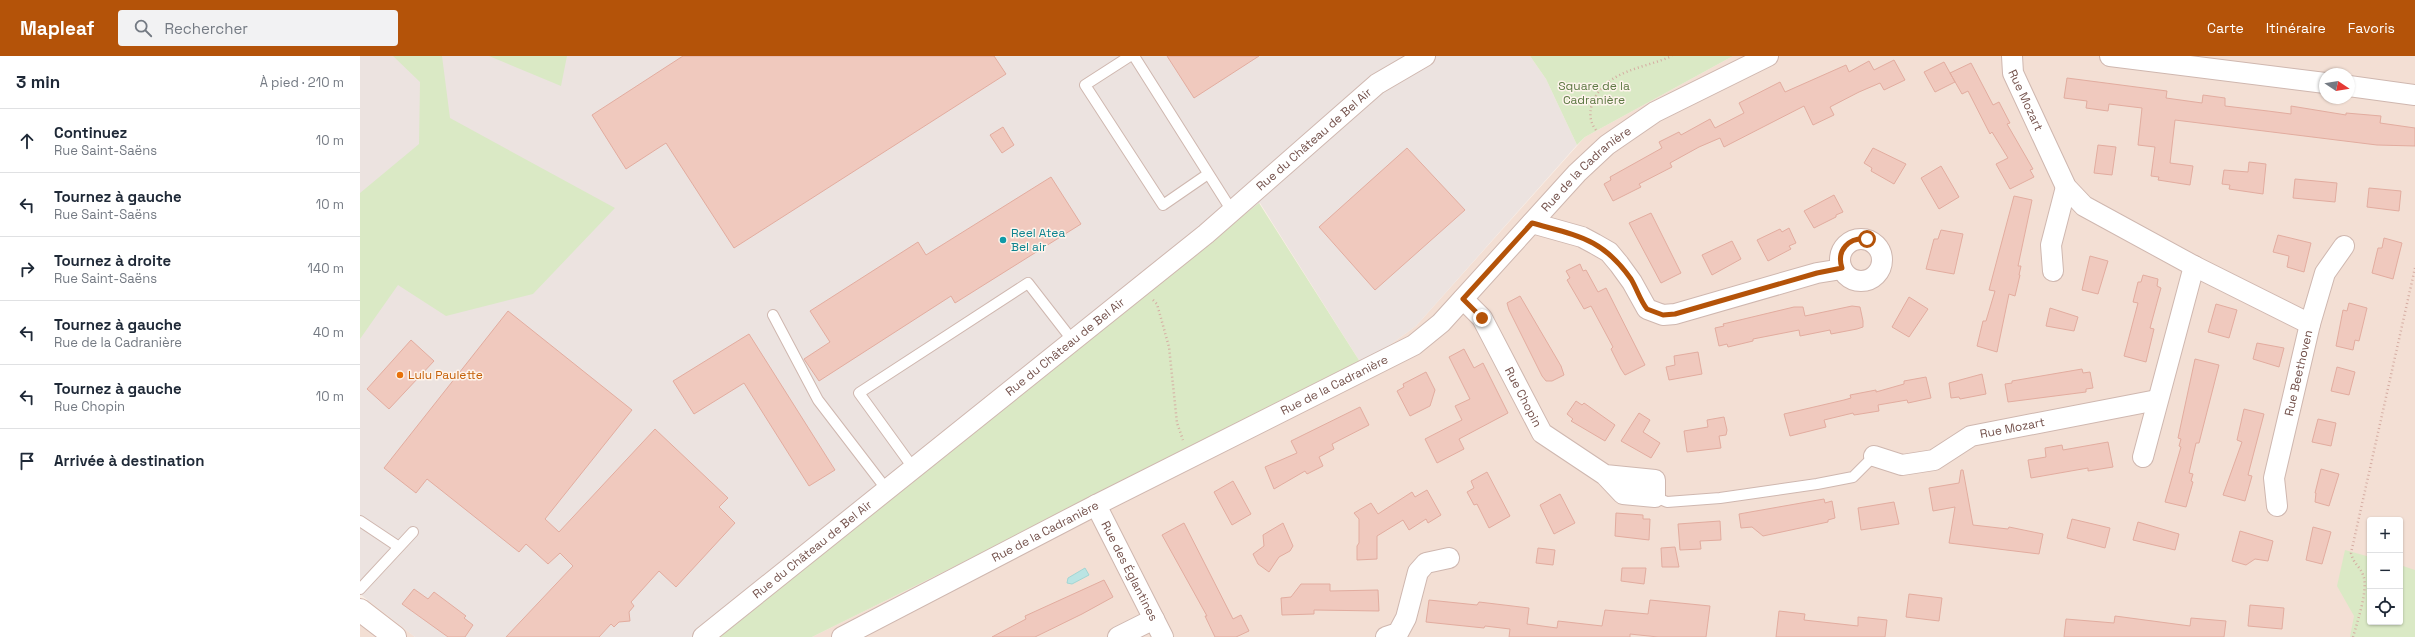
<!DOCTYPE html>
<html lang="fr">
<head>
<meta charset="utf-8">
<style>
	body { margin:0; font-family:"Space Grotesk",sans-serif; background:#f2f2f3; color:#1f2937 }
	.controls { position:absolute; right:12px; bottom:12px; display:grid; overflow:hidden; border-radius:4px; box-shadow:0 1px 3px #0004 }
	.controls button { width:36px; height:36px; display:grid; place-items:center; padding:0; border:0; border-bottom:1px solid #e0e1e3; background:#fff; color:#1f2937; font:20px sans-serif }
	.compass { position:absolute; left:1959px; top:12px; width:36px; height:36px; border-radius:50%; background:#fff; box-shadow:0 1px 3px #0004; rotate:102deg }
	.stop { position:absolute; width:12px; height:12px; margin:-9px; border:3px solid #b45309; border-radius:50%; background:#fff }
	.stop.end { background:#b45309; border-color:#fff; box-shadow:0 1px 4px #0008 }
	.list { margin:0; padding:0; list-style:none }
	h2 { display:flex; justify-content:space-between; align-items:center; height:52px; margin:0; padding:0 16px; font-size:17px }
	h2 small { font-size:13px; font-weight:400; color:#747a83 }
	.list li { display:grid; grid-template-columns:26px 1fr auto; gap:12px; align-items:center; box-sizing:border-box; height:64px; padding:0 16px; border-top:1px solid #e0e1e3 }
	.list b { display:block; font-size:15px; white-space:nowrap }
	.list p { margin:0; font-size:13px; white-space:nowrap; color:#747a83 }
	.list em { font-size:13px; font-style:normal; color:#747a83 }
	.icon { flex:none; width:22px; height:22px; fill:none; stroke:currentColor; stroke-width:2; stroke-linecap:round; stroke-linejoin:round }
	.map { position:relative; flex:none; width:2055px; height:581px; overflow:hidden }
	header { display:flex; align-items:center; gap:24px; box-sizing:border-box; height:56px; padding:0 20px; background:#b45309; color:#fff }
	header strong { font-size:19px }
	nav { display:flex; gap:22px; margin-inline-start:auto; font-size:14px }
	.search { width:280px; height:36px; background:#f2f2f3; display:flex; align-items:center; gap:10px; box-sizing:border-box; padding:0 14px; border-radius:4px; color:#747a83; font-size:15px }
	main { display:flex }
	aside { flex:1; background:#fff }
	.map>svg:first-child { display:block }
</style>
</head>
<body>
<header>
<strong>Mapleaf</strong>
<div class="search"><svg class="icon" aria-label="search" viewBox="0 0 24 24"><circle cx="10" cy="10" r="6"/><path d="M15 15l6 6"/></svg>Rechercher</div>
<nav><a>Carte</a><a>Itinéraire</a><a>Favoris</a></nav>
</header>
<main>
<aside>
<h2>3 min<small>À pied · 210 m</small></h2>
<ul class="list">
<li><svg class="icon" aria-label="ahead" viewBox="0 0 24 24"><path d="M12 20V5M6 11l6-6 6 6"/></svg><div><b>Continuez</b><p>Rue Saint-Saëns</p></div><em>10 m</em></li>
<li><svg class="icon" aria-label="left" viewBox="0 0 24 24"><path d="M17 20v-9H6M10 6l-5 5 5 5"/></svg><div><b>Tournez à gauche</b><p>Rue Saint-Saëns</p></div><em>10 m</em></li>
<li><svg class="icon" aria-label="right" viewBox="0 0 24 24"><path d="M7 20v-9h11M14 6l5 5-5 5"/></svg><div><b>Tournez à droite</b><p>Rue Saint-Saëns</p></div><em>140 m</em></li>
<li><svg class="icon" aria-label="left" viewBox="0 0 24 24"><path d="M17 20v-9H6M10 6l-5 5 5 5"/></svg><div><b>Tournez à gauche</b><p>Rue de la Cadranière</p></div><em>40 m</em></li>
<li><svg class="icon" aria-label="left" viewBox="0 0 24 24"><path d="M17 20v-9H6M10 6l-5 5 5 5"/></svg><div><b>Tournez à gauche</b><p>Rue Chopin</p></div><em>10 m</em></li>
<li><svg class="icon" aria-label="arrive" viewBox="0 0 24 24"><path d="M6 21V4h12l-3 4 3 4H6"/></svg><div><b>Arrivée à destination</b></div></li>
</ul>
</aside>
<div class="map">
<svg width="2055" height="581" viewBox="0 0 2055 581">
	<rect width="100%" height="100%" fill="#fbefe6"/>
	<path fill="#f3dfd4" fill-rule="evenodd" d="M1373,0H2055V581H452L1002,309L1056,270L1225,81ZM1965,18H1989V42H1965ZM2010,464H2040V566H2010Z
		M8,544L55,581H0V549Z"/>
	<path fill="#ece3e0" d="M0,0H1170L1186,23L1217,89L1056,270L1002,309L900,147L351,581H55L0,538Z"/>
	<path fill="#dae9c5" d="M33,0H82L90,62L255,152L173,238L86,260L38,229L0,283V137L59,88L60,26Z
		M129,0H207L201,30Z
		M1170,0H1373L1225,81L1217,89L1186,23Z
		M899,147L1002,309L452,581H351Z
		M1985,494L2010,501V566H2040V509L2055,514V581H1990L1994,560L1977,530Z"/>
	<path fill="#bbe4e3" stroke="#a2d6d4" d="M725,512L729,519L712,528L707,527L708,522Z"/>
	<path fill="#f0c9be" stroke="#e2ac9f" d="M323,0H634L646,18L374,192L306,87L266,113L232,59Z
		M807,0H899L834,42Z
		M1534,4L1545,24L1524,34L1520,27L1499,36L1470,51L1474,59L1453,69L1444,50L1364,91L1360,82L1339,91L1310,107L1312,111L1279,128L1281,131L1253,145L1244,128L1251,124L1250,121L1302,92L1299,86L1319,76L1321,79L1350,63L1355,72L1384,57L1379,47L1420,26L1425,36L1486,9L1489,16L1509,5L1514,14Z
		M1584,6L1595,26L1575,36L1564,16Z
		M1611,7L1633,49L1639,46L1650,67L1647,68L1673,113L1670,114L1674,121L1650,133L1636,108L1648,102L1632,76L1630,78L1608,35L1602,38L1590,17Z
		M1707,22L1807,35L1806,42L1842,47L1843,39L1865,42V50L1908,55L1931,58V50L1986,59V57L2021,60L2020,67L2055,72V90L2017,89L1815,64L1810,107L1833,110L1830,129L1798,124L1799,121L1791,120L1795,91L1778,89L1782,52L1749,48L1748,55L1726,52L1727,45L1704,42Z
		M643,71L654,89L642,97L630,79Z
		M1738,89L1756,91L1752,119L1734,117Z
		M1047,92L1105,154L1015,234L959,171Z
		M1513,92L1546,108L1534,128L1511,115L1512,112L1504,107Z
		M1889,106L1906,108L1903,138L1869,133L1870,129L1862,128L1864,114L1888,116Z
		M1581,110L1599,141L1579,153L1561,122Z
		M691,121L721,168L595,247L591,240L459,325L444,303L470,286L450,255L558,186L566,199Z
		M1935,123L1977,127L1975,146L1933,142Z
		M2009,132L2041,135L2039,155L2007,151Z
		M1474,139L1483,156L1476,159V161L1454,172L1444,155Z
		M1654,140L1672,144L1658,210H1661L1659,219H1660L1655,240L1649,238L1637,296L1617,290L1623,265H1626L1635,235L1629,234Z
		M1291,157L1321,217L1301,227L1269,167Z
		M1429,172L1436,187L1429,190L1431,193L1408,205L1397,184L1420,173L1422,176Z
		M1581,174L1603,178L1594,218L1566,213L1574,183H1578Z
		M1918,179L1951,187L1944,216L1927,211L1929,200L1913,196Z
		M2024,182L2042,187L2033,223L2012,217L2018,192H2022Z
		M1372,185L1381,203L1352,219L1342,199Z
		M1730,200L1748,205L1738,238L1722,234Z
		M1220,208L1223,215L1226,214L1238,236L1246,232L1285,309L1265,319L1261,313L1251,293L1253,291L1231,250L1224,253L1207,224L1210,222L1206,215Z
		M1783,219L1798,223L1797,230L1801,232L1790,272L1794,273L1786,306L1764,300L1778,247L1773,246L1778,226H1781Z
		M1160,240L1201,310L1204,319L1192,325H1186L1182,320L1149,254L1147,247Z
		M1549,241L1568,253L1549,281L1532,271Z
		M1989,247L2007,252L1999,285L1995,284L1993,294L1976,290L1983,254L1987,255Z
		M1856,248L1877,254L1869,282L1848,276Z
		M1492,250L1500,251L1503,265V271L1497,273L1471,278L1470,274L1440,280L1439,274L1393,283V285L1368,291L1367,288L1359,290L1355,272L1364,270L1363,268L1434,251H1443L1445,260Z
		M1690,252L1718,261L1714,275L1686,270Z
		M148,255L272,354L185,463L199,476L295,373L368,442L359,451L375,467L316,531L299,515L271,546L274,550L269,556L270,565L259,566L254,571L251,568L239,581H146L213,510L200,497L188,508L166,488L159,496L67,423L56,437L24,412Z
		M389,278L475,414L449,430L384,327L334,358L313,325Z
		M51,284L74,305L29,353L7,333Z
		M1897,287L1924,292L1919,311L1893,303Z
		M1104,293L1114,312L1123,307L1148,357L1099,383L1104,393L1077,407L1065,383L1102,364L1095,350L1110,343L1089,301Z
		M1338,296L1342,318L1309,324L1306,311L1315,309L1314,300Z
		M1835,303L1859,309L1839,387H1836L1829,417L1833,418L1831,425L1833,426L1826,451L1805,446L1821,391L1819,390L1821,383L1818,382Z
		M1977,311L1995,316L1989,339L1971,335Z
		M1722,313L1723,317L1730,316L1733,332L1726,333V336L1648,346L1645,328L1652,327V325Z
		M1066,316L1075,334L1070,350L1050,360L1037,335L1044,331L1043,328Z
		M1622,318L1626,338L1600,343L1599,341L1591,342L1589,327Z
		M1566,321L1571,342L1548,347L1547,344L1518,349L1519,355L1494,359L1493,357L1464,364L1466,371L1430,380L1424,358L1484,344L1491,342L1490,339L1516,334V336L1544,328V325Z
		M1216,345L1222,349L1224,347L1255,369L1245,385L1211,365L1213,363L1207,358Z
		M1000,351L1009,369L972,388L974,393L959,401L963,410L947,418L945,415L914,433L905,411L937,397L931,385Z
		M1884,353L1904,358L1888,419L1892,420L1885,445L1863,439L1882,386L1877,384Z
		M1279,357L1290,364L1283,376L1300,387L1291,402L1261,385Z
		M1364,361L1367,374L1366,379L1359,380L1361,392L1327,396L1324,375L1348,371L1347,364Z
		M1958,363L1976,367L1971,390L1952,386Z
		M1748,386L1753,411L1728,415V412L1671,422L1668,404L1686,401L1685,392L1702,389L1703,394Z
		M1961,413L1979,418L1969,450L1955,446L1956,437H1955Z
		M1601,414H1603L1613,469L1648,473L1649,471L1683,478L1679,498L1589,487L1595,451L1573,455L1569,432L1599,427Z
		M1127,416L1150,460L1129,472L1117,448L1114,449L1107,436L1114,432L1111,425Z
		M873,425L891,458L872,469L854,436Z
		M1067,434L1081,459L1068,467L1066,463L1049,474L1043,464L1017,480V503L997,504V490L999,487V463L994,457L1011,447L1018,458L1052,436L1055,441Z
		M1200,438L1215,467L1194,478L1180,449Z
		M1464,443L1465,447L1472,445L1475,462L1468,464V466L1403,480L1392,471L1381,472L1379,458Z
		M1534,446L1539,468L1501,474L1498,452Z
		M1256,457L1283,459V463H1290L1289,484L1255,480Z
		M1712,463L1750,472L1745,492L1707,482Z
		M1360,465L1361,484L1340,485L1341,493L1320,494L1318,468Z
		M1778,466L1819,478L1815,494L1773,484Z
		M824,467L873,563L881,559L889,575L876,581H855L845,560H847L802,479Z
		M923,467L933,490L930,495L919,501L909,516L898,508L893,498L904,490L903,479Z
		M1953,471L1971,476L1962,508L1946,504Z
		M1880,475L1913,485L1908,505L1895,503L1886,509L1872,505Z
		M1315,491L1319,511H1302L1301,492Z
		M1178,492L1195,494L1193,509L1176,507Z
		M1262,512H1286L1284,528L1261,525Z
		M744,524L753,541L722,558L675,581H632L666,563L665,560Z
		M941,528H970V535L1018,534L1019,555L954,554V558L922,559L921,542L931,541Z
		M54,533L68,543L74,536L106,560L104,562L113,569L105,581H88L42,548Z
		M1549,538L1582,542L1579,565L1546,561Z
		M1069,544L1117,549L1119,546L1169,552L1167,568L1197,572L1198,565L1242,570L1245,554L1288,558L1290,544L1350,550L1346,581H1298L1270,578V581H1149L1150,573L1125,570L1124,572L1066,566Z
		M1890,549L1924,552L1922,573L1888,570Z
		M1419,555L1445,558L1444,564L1498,570V561L1527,564L1525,581H1416Z
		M1755,560L1830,570L1831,562L1866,565L1864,581H1704L1706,563L1754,567Z"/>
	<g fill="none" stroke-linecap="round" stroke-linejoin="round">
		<defs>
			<path id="lane" d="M770,0L725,29L803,149L848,118
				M774,0L872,155
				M413,259L458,344L527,434
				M554,413L499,337L668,227L713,285
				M1295,441L1307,446L1360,442L1457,428L1493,421L1514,400
				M0,465L39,491
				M0,533L53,476"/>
			<g id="street">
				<path id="s1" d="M1652,0L1653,17L1706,131L1724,150L1834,210L1950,268"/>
				<path d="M1750,0L1965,27"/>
				<path d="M1989,30L2055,39"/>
				<path d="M1172,167L1222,181L1235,188L1249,196L1259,208L1272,226L1287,253L1303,259L1315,258L1457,217L1482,213"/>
				<circle cx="1501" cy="204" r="21"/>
				<path d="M1693,215L1691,189L1706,131"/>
				<path id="s2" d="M1103,243L1122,262L1182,377L1245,419L1263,438L1295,441V424L1245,419"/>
				<path id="s3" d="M1514,400L1542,409L1574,404L1611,380L1797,344"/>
				<path d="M1783,401L1834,210"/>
				<path id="s4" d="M736,449L803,581"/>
				<path id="s5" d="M1917,450L1914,422L1950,268L1965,217L1984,190"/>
				<path id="s6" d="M343,581L846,178L1017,28L1065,0"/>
				<path id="s7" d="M482,581L736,449L1054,289L1081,267L1217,117L1247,89L1295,56L1408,0"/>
				<path d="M758,581L794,563"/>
				<path d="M1026,581L1038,577L1046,562L1058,516L1066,507L1089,502"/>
			</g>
			<path id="secondary" d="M0,554L35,581"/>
		</defs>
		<use href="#lane" stroke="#cfb7af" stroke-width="12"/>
		<use href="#street" stroke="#cfb7af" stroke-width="22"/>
		<use href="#secondary" stroke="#d1b6ad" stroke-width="24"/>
		<path stroke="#d5aca2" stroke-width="2.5" stroke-dasharray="1 3" stroke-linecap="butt" d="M1236,74C1230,66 1229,58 1232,48C1245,14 1283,13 1312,0
			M793,244L797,248L809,291L817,367L823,384
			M1993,581C1997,567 2009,532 2003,519C2000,510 1994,509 1991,497L2055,212"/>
		<use href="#lane" stroke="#fff" stroke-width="10"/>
		<use href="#street" stroke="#fff" stroke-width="20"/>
		<use href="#secondary" stroke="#fff" stroke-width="22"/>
	</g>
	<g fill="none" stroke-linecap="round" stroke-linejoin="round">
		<path stroke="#b45309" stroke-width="5" d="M1122,262L1103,243L1172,167C1218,180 1242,182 1271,223C1277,233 1280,244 1287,253L1303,259L1315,258L1457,217L1482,212C1476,194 1489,181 1507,183"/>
	</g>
	<circle fill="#0f9aa8" stroke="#fef4ec" stroke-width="1.5" cx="643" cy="184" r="4"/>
	<circle fill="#e8710a" stroke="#fef4ec" stroke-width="1.5" cx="40" cy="319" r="4"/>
	<g text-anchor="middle" stroke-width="3" stroke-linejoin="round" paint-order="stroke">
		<g font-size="12" fill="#5e7944" stroke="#fef4ec">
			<text x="1234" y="34">Square de la<tspan x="1234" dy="14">Cadranière</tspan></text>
		</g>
		<g font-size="12" fill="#74524c" stroke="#fef4ec">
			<text dy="4" stroke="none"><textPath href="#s1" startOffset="47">Rue Mozart</textPath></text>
			<text dy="4" stroke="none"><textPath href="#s6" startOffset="788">Rue du Château de Bel Air</textPath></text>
			<text dy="4" stroke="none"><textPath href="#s7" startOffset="889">Rue de la Cadranière</textPath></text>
			<text dy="4" stroke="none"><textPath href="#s6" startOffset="464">Rue du Château de Bel Air</textPath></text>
			<text dy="4" stroke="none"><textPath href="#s5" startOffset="136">Rue Beethoven</textPath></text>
			<text dy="4" stroke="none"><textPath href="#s7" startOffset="553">Rue de la Cadranière</textPath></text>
			<text dy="4" stroke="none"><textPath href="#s2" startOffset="116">Rue Chopin</textPath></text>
			<text dy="4" stroke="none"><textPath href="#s3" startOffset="148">Rue Mozart</textPath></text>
			<text dy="4" stroke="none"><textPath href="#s7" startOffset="229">Rue de la Cadranière</textPath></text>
			<text dy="4" stroke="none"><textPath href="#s6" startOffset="140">Rue du Château de Bel Air</textPath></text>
			<text dy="4" stroke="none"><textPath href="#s4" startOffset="74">Rue des Églantines</textPath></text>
		</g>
		<g font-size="12" fill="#0d838f" stroke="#fef4ec" text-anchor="start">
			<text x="651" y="181">Reel Atea<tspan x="651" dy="14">Bel air</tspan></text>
		</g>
		<g font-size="12" fill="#c56008" stroke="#fef4ec" text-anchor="start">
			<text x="48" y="323">Lulu Paulette</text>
		</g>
	</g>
</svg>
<div class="controls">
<button>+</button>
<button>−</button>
<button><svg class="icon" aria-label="locate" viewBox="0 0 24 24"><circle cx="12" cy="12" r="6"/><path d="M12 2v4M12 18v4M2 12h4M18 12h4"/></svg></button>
</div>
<svg class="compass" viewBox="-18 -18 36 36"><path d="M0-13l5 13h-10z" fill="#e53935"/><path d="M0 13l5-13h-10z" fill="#747a83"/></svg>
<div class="stop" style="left:1507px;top:183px"></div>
<div class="stop end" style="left:1122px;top:262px"></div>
</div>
</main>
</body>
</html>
